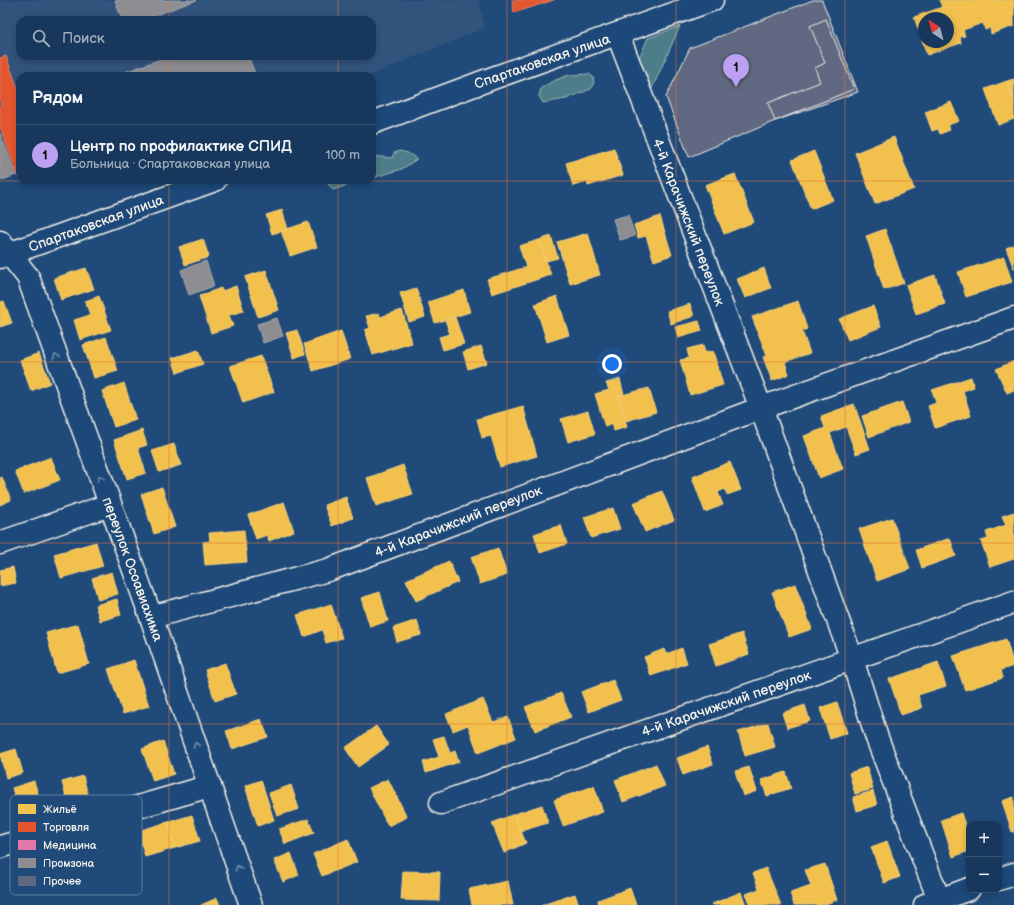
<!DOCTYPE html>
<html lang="ru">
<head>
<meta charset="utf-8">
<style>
	body { margin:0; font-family:"Balsamiq Sans",sans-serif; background:#203f62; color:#f1f3f6 }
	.controls { position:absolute; right:12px; bottom:12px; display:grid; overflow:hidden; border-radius:8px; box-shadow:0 2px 6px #0003 }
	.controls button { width:36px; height:36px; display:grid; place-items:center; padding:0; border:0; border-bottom:1px solid #365272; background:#17385c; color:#f1f3f6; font:20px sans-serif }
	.compass { position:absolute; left:918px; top:12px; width:36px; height:36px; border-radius:50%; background:#17385c; box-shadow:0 2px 6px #0003; rotate:324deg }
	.you { position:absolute; left:612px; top:364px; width:14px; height:14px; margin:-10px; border:3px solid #fff; border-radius:50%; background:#1a73e8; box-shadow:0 0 0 6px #1a73e833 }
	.badge { display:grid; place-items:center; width:26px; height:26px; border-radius:50%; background:#bca0f2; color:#111; font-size:13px; font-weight:700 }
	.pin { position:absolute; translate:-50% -33px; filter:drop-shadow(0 1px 2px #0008) }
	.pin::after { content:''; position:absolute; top:21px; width:14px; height:12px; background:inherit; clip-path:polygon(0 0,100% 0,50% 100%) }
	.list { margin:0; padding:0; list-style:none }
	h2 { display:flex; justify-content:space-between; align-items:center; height:52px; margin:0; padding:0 16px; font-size:17px }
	h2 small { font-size:13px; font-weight:400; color:#9eacbb }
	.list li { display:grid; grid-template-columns:26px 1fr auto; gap:12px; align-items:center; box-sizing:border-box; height:60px; padding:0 16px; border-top:1px solid #365272 }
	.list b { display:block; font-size:15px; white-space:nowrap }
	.list p { margin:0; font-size:13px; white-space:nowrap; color:#9eacbb }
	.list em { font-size:13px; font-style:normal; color:#9eacbb }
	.icon { flex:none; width:22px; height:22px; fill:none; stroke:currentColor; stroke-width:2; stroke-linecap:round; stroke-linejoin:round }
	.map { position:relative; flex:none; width:1014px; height:905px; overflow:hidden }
	.search { position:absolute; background:#17385c; box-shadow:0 2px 6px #0003; left:16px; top:16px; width:360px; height:44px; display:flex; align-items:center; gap:10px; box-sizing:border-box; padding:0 14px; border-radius:12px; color:#9eacbb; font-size:15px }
	.panel { position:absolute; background:#17385c; box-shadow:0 2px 6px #0003; left:16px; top:72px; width:360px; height:112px; border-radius:12px }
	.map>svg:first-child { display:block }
</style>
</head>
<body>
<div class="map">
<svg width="1014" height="905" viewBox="0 0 1014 905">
	<rect width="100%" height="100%" fill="#1f4a7a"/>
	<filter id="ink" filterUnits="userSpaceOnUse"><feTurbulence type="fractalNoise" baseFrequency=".025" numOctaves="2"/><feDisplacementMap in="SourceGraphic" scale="8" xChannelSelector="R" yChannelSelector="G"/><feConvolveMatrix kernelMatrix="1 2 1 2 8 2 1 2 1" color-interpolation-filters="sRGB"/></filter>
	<g filter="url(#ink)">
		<path fill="#32537c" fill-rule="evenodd" d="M0,0H479L485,28L368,76H20L19,180L0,129ZM20,20H372V56H20Z"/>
		<path fill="#4e7d88" stroke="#a1b7b8" d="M680,26L651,91L639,58L648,38Z
			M589,74L593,77L594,82L591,89L566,99L543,103L539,96L541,88L553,81L569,75Z
			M400,151L408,153L417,159L402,169L372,178V156L392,158L394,153Z
			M325,180H364L333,190Z"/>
		<path fill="#f2c14e" stroke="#f3cf7c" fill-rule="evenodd" d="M939,0H1014V26L991,34L990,28L985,30L983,23L963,30L965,36L960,37L961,43L927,55L914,17L942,7ZM924,18H948V42H924Z
			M1014,79V101L1007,81Z
			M1007,81L1014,101V119L998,125L985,89Z
			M951,102L959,121L948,125L950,130L940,134L938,129L932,131L925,112Z
			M894,137L914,189L875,204L855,153Z
			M614,148L623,175L588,186L587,182L573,186L566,163Z
			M814,151L833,200L811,209L792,160Z
			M735,174L754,222L724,234L705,185Z
			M282,210L288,229L272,234L266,215Z
			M660,216L672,255L654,261L646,236L638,238L634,225Z
			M308,222L317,247L290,256L281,231Z
			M885,229L904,283L884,290L866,236Z
			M588,233L600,275L570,284L557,242Z
			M551,236L558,258L546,261L539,240Z
			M203,239L209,257L185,265L179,247Z
			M539,240L551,275L492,294L487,279L526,267L519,246Z
			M1014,245V269L1006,248Z
			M1004,257L1012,282L966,297L958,272Z
			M86,268L94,289L61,300L54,278Z
			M764,268L771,288L745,298L737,279Z
			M266,270L279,310L258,317L245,277Z
			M935,275L945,304L916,314L906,285Z
			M236,286L244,311L229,315L233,326L211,333L199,296L221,288L222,291Z
			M416,288L425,317L409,322L400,293Z
			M464,290L470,312L435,323L428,302Z
			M99,296L111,330L80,340L74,320L90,315L85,301Z
			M557,296L569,335L547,342L535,304Z
			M4,301L12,323L0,327V302Z
			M798,301L807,329L802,331L810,353L785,362L789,374L772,381L763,357L767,356L752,317Z
			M690,304L694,316L671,324L667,311Z
			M873,306L881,327L848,340L839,319Z
			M402,310L412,343L373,355L365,330L370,328L366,316L379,313L380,317Z
			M455,317L464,344L443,350L439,337L450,334L445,320Z
			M699,321L702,331L678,338L675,327Z
			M297,330L305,354L294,358L286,333Z
			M341,331L350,359L313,371L304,344Z
			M106,337L118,371L94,378L83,345Z
			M703,345L705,353L713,351L723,385L690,395L680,360L689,358L687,349Z
			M481,346L487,363L468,369L463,352Z
			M198,350L203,364L177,373L172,358Z
			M39,353L50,383L31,391L20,360Z
			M261,356L274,392L243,403L230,366Z
			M1014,361V390L1007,393L996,369Z
			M971,377L974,387L963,391L971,416L935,428L928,406L936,403L932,390Z
			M620,379L624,395L618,396L627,427L614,431L612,424L605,427L595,394L609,390L606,383Z
			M124,383L136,420L114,427L102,391Z
			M649,388L656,412L626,421L618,396Z
			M902,402L909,422L869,437L862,416Z
			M854,404L870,449L856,454L846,427L830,433L843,469L819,478L804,436L825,428L821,416Z
			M523,406L537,456L500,467L491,436L482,438L477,419Z
			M588,411L595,434L568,442L561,419Z
			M142,430L147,445L138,448L146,473L127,479L114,440Z
			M174,444L181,465L159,472L152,451Z
			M51,457L60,480L24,494L15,471Z
			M730,462L741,490L727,495L725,489L718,492L723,505L705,512L692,477Z
			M403,465L413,494L376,506L367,478Z
			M2,477L11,500L0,505V478Z
			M162,487L175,527L154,534L141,494Z
			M662,491L674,520L645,532L633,503Z
			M346,497L353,518L332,526L324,505Z
			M284,502L294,531L269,541L267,535L256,539L248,515Z
			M613,508L620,529L591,538L584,517Z
			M1014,512V559L990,567L981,541L988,539L986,532L1006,525L1002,516Z
			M892,518L910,569L877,581L859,529Z
			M561,525L567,544L540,553L534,534Z
			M244,530L247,562L205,565L203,542L210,541L209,533Z
			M950,538L956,556L922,568L916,550Z
			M96,542L103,566L61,578L54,554Z
			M498,548L507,575L480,584L471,557Z
			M449,561L458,582L416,601L406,580Z
			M13,567L16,583L0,586V570Z
			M112,572L118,594L98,600L92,578Z
			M795,584L812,629L789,637L772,592Z
			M380,592L388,621L370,627L361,598Z
			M117,599L121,615L100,621L95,605Z
			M331,604L342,638L326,643L322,630L304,637L297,615Z
			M417,620L421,635L397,642L393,628Z
			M78,624L89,664L57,673L46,633Z
			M742,633L749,654L716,666L709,644Z
			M1006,639L1014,666L1001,670L1003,678L965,690L953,656Z
			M682,648L687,663L651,676L644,657L664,649L666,654Z
			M134,660L149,706L123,714L108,669Z
			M938,662L946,686L918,695L922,708L901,715L889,679Z
			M225,663L236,694L215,701L205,670Z
			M613,680L621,700L589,712L581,692Z
			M561,693L571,717L535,731L525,707Z
			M483,699L493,722L508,717L516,738L478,753L468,725L453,731L446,714Z
			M837,702L847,733L830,739L820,708Z
			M805,705L810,721L787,728L782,713Z
			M261,719L268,737L232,749L226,731Z
			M768,723L775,747L745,756L738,732Z
			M376,726L389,745L358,767L345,748Z
			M444,736L450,753L455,751L459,762L426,773L423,762L439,757L433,739Z
			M163,741L174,774L153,781L142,749Z
			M707,747L713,764L683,775L677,758Z
			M16,749L23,773L6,778L0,754Z
			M656,764L665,786L623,802L615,780Z
			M749,767L757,791L743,796L735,771Z
			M867,767L873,789L855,794L849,773Z
			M786,772L791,788L767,796L761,780Z
			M83,776L90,803L69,808L62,782Z
			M388,779L407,817L388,826L369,788Z
			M261,780L274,820L258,826L245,786Z
			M34,781L45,816L22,823L12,788Z
			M291,785L299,809L277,816L269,793Z
			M594,786L603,812L563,826L554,800Z
			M873,791L877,805L857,811L853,797Z
			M1014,797V832H1012L1002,801Z
			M542,805L548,823L521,831L514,814Z
			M961,813L969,837V851L953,857L941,820Z
			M514,814L526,843L504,853L492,823Z
			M192,815L200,841L175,848L168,822Z
			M308,819L314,833L285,844L279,829Z
			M168,822L175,848L145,857L138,831Z
			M348,839L357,862L322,876L313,854Z
			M887,841L900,877L884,883L871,847Z
			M291,853L299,875L283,882L274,860Z
			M825,864L837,900L822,905H794L790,893L811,886L805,870Z
			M766,868L781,905H750L746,894L759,889L753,873Z
			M403,871L440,872L439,901L401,900Z
			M508,881L513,905H472L469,889Z
			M630,888L636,905H599L598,900Z
			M741,892L746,905H713L712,904Z
			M575,894L579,905H542Z
			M217,898L220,905H201Z"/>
		<path fill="#e4572e" stroke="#e98566" d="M512,0H554L514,13Z
			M6,56L20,94L19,179L0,127V58Z"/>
		<path fill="#e377a8" stroke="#e89cbb" d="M768,44L783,82L735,101L744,125L721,134L709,103L690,111L686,100L705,93L696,72Z"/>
		<path fill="#8d8d92" stroke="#acabac" d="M115,0H197L142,20H122Z
			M169,56H248L256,76H114Z
			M0,133L16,175L0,181Z
			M628,215L635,236L620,240L613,219Z
			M206,261L214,286L189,295L181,270Z
			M277,318L283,336L263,343L257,324Z"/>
		<path fill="#606981" stroke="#f4f1e8" d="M813,0H822L858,92L775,121L689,157L666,97L690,48Z
			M826,19L854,89L775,121L768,103L820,82L815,68L825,63L810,26Z"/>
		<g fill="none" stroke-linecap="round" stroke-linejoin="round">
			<defs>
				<path id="minor" d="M618,35L761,408L852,659L877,738L941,905
					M0,242L28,277L151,617L251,905
					M0,543L109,505
					M151,617L328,570L761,408L1014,318
					M441,803L1014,602
					M0,847L210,786
					M999,879L1014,874
					M925,905L969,889"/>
				<path id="tertiary" d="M372,123L493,78L712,0
					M0,257L215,180"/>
			</defs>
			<use href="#minor" stroke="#f4f1e8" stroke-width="25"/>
			<use href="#tertiary" stroke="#f4f1e8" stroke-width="25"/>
			<use href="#minor" stroke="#1f4a7a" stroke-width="22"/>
			<use href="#tertiary" stroke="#1f4a7a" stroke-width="22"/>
		</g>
		<defs><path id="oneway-chevron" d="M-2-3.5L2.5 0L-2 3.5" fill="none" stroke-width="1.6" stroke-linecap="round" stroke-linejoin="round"/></defs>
		<g stroke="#748da6">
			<use href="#oneway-chevron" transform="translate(56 356) rotate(-110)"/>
			<use href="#oneway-chevron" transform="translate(100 478) rotate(-110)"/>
			<use href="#oneway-chevron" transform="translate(196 745) rotate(-109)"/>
			<use href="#oneway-chevron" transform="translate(238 868) rotate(-109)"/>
		</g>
	</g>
	<path fill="none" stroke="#ea7738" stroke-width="1" stroke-opacity="0.55" d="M169,0V20M338,0V20M507,0V905M676,0V905M845,0V905M169,56V76M338,56V76M169,180V905M338,180V905M0,181H1014M0,362H1014M0,543H1014M0,724H1014"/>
	<g text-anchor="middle" stroke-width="4" stroke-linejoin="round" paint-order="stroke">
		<g font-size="14" fill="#f4f1e8" stroke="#1f4a7a">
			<text transform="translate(542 61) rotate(-19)" y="5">Спартаковская улица</text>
			<text transform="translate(689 222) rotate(69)" y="5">4-й Карачижский переулок</text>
			<text transform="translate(96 223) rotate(-20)" y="5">Спартаковская улица</text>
			<text transform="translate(458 521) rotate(-21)" y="5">4-й Карачижский переулок</text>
			<text transform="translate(133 569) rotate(70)" y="5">переулок Осоавиахима</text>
			<text transform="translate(726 703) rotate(-19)" y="5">4-й Карачижский переулок</text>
		</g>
	</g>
	<rect x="10" y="795" width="132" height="100" rx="6" fill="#1f4a7a" stroke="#5f7c9b" stroke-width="1"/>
	<rect x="18" y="804" width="18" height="10" fill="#f2c14e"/>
	<rect x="18" y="822" width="18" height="10" fill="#e4572e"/>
	<rect x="18" y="840" width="18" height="10" fill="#e377a8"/>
	<rect x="18" y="858" width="18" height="10" fill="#8d8d92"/>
	<rect x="18" y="876" width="18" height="10" fill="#606981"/>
	<g font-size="11" fill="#f4f1e8">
		<text x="43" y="813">Жильё</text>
		<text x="43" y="831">Торговля</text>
		<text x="43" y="849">Медицина</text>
		<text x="43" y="867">Промзона</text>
		<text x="43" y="885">Прочее</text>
	</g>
</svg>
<div class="controls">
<button>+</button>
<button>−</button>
</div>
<svg class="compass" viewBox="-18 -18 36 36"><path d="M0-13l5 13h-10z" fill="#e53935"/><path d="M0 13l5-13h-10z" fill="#9eacbb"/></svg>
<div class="you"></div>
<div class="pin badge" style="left:736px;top:87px">1</div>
<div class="search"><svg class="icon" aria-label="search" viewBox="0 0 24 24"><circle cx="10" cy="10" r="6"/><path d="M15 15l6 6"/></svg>Поиск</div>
<section class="panel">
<h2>Рядом<small></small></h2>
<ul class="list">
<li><span class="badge">1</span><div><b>Центр по профилактике СПИД</b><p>Больница · Спартаковская улица</p></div><em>100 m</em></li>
</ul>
</section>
</div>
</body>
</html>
